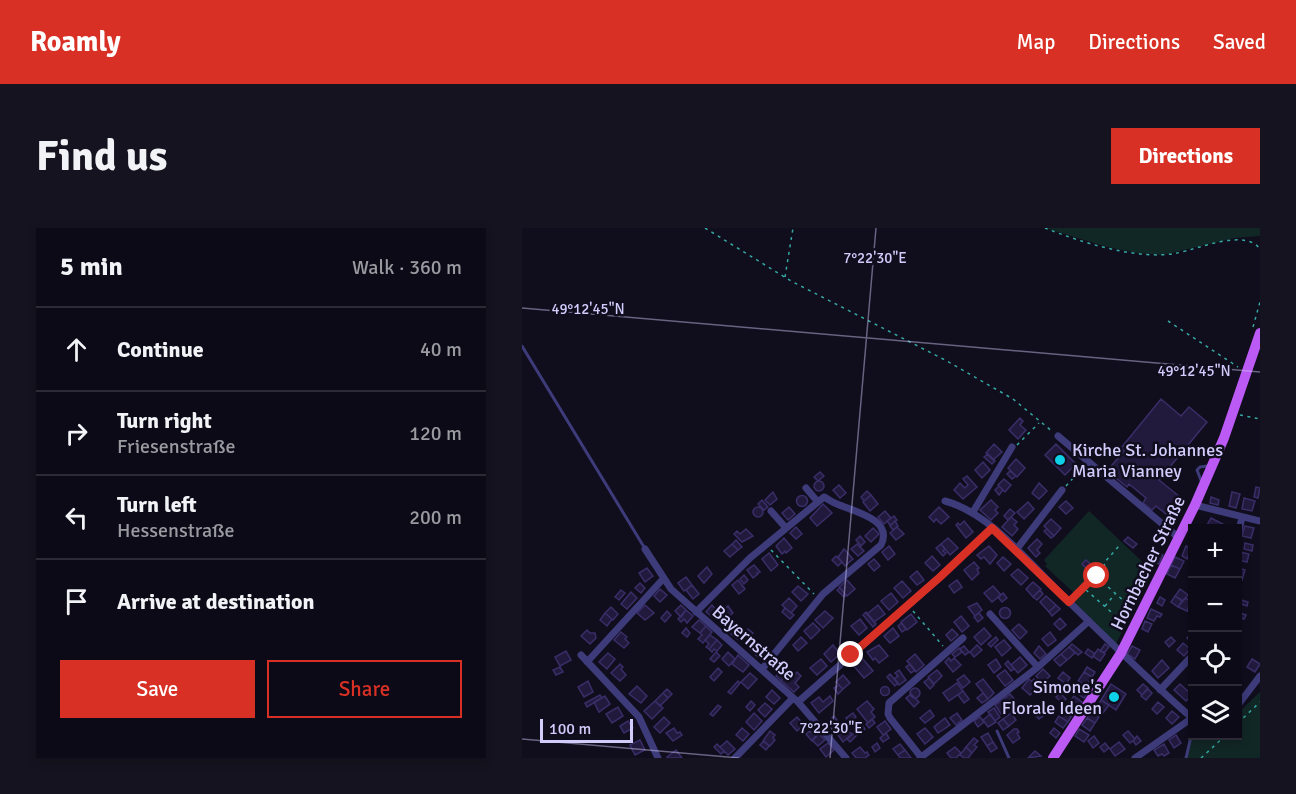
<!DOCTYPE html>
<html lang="en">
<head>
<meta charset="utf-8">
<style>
	body { margin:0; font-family:Signika,sans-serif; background:#15131f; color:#f1f3f6 }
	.controls { position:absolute; right:18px; bottom:18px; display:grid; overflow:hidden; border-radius:0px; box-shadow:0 3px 9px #0003 }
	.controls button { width:54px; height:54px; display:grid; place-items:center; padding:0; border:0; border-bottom:2px solid #2c2b35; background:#0c0a16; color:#f1f3f6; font:30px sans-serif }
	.scale { position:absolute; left:18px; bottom:15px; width:93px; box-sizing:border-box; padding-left:6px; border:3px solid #d2ccfc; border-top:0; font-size:16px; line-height:21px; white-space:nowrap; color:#d2ccfc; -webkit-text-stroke:4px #100d1d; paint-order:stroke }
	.stop { position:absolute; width:18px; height:18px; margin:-14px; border:4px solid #d93025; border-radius:50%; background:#fff }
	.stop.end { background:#d93025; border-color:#fff; box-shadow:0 2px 6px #0008 }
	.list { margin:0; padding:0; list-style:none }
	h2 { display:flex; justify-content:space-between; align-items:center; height:78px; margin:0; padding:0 24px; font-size:26px }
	h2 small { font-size:20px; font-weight:400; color:#9a9aa1 }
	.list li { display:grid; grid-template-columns:39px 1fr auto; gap:18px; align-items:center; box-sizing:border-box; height:84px; padding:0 24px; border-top:2px solid #2c2b35 }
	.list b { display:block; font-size:22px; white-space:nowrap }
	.list p { margin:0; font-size:20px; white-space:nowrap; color:#9a9aa1 }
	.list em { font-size:20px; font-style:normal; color:#9a9aa1 }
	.actions { display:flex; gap:12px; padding:18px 24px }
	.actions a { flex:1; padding:14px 0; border:2px solid #d93025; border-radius:0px; text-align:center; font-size:21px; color:#d93025 }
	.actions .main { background:#d93025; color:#fff }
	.icon { flex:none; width:33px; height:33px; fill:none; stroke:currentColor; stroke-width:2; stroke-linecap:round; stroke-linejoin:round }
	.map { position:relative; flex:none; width:738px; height:530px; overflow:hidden; border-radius:0px }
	header { display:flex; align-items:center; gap:36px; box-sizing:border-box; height:84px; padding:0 30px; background:#d93025; color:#fff }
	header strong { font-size:28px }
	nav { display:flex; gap:33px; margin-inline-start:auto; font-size:21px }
	.intro { display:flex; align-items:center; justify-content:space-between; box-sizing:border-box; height:144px; padding:0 36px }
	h1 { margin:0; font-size:42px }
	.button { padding:15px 27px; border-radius:0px; background:#d93025; color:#fff; font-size:21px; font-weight:700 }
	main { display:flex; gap:36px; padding:0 36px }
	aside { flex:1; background:#0c0a16; border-radius:0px; box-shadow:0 3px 9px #0003 }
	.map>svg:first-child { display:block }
</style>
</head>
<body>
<header>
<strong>Roamly</strong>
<nav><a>Map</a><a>Directions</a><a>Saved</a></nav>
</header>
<div class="intro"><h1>Find us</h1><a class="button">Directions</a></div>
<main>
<aside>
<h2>5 min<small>Walk · 360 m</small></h2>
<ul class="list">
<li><svg class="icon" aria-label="ahead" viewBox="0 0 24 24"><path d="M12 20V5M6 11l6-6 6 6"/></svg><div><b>Continue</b></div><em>40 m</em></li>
<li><svg class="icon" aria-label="right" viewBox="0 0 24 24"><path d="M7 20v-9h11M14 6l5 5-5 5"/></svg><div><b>Turn right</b><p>Friesenstraße</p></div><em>120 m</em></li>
<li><svg class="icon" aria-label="left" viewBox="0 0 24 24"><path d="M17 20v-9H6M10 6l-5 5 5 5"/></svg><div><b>Turn left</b><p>Hessenstraße</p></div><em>200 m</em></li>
<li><svg class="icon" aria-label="arrive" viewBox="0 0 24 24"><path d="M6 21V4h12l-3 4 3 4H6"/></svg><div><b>Arrive at destination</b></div></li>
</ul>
<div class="actions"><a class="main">Save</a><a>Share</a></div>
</aside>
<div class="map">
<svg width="738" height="530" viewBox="0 0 738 530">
	<rect width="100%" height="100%" fill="#100d1d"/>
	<path fill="#112726" d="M523,0H738V8L713,10L641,27L615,25L585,19Z
		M567,283L630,343L594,416L548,370L552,365L523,338L525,336L522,332Z
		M738,464V530H664L670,508H716V485Z"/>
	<path fill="#221a3d" stroke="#3a2e68" stroke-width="1.5" d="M639,171L659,188L667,179L685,194L637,252L658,269L644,286L634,278L630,282L621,275L624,270L607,256L605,259L585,243L602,223L599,220Z
		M498,190L501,193L498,197L504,202L496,211L487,202Z
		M472,216L480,224L471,232L464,225Z
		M534,216L554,236L543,247L523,227Z
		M466,226L473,233L470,236L462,229Z
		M494,231L503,240L495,249L486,240Z
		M461,234L468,242L460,250L453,242Z
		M488,243L494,248L490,251L485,246Z
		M298,244L302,248L296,253L292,249Z
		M445,248L455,259L441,271L432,262L438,255L443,260L446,257L441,251Z
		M482,251L489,257L483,264L476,257Z
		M292 258a5 5 0 1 1 10 0a5 5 0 1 1-10 0Z
		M517,255L525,263L517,271L510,265Z
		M317,257L324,265L318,270L311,262Z
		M477,258L481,262L477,267L473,262Z
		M734,259L738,260L736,270L732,269Z
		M345,263L349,267L342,273L339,269Z
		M251,264L255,271L248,277L243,272Z
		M710,264L718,266L714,280L707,278Z
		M349,267L356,276L348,283L341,274Z
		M274.5 273a5.5 5.5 0 1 1 11 0a5.5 5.5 0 1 1-11 0Z
		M689,269L697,272L696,277L688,275Z
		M722,270L733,273L730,283L720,281Z
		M240,272L246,279L242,282L236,276Z
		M469,272L476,279L473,282L476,285L469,292L458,282Z
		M544,273L551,280L544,286L537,279Z
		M506,274L512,281L502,291L495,284Z
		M301,276L310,285L295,298L288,290Z
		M231 284a5 5 0 1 1 10 0a5 5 0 1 1-10 0Z
		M267,279L273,286L266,292L260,285Z
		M417,279L427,289L419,296L414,291L412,294L407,289Z
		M488,281L493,285L486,292L482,288Z
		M363,283L369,290L362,296L356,289Z
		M372,288L375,292L368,297L365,293Z
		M489,289L495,294L492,297L496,301L490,308L480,299Z
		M689,290L701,296L699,301L684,299Z
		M529,291L539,300L532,308L522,298Z
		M373,293L376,298L371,302L368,298Z
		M442,293L451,304L444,310L434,297L436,295L438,297Z
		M723,298L732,300L729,310L720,308Z
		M274,299L280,306L274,311L268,305Z
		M375,299L382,306L374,312L368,305Z
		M351,300L357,306L349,314L343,308Z
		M224,301L231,308L220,314L212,306L215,303L218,306Z
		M525,301L532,308L529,310L522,303Z
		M338,308L343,314L339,318L334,312Z
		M606,309L615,316L611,320L602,313Z
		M262,310L270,320L264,325L263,323L260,326L254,318Z
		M426,310L436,320L428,327L419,316Z
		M515,311L520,316L515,322L518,325L514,329L506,320Z
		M214,312L220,319L216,322L210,316Z
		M723,315L731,317L730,323L722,321Z
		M210,316L216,322L208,329L202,323Z
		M335,316L342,323L336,328L329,321Z
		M419,316L423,321L421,323L424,325L421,328L414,320Z
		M367,318L373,326L366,332L360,324Z
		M467,318L475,327L468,336L462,329L459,331L455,327Z
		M664,318L669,320L665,331L660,328Z
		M322,321L331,331L323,338L316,329Z
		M633,323L641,327L637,336L629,332Z
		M718,324L727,326L725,334L716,332Z
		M247,325L256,337L249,343L240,331Z
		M314,328L320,334L316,338L310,332Z
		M410,328L418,337L411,343L403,335Z
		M481,329L489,336L482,343L475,335Z
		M653,329L662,333L658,341L649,337Z
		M352,331L358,338L352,343L346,336Z
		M564,332L571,338L573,336L579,342L571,347L560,336Z
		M452,334L457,340L455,341L457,345L450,352L442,342Z
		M232,337L238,344L235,345L236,346L231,350L225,342Z
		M649,337L658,341L653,350L645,346Z
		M185,339L190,346L182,355L176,348Z
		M125,340L131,348L123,354L117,345Z
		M716,340L723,342L720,352L716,351Z
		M496,341L506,350L499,357L489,347Z
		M395,343L402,352L395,357L388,349Z
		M222,347L226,352L222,356L218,351Z
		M164,349L170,357L162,363L156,355Z
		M216,352L223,361L217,366L210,357Z
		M325,352L333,361L325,368L317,359Z
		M435,352L440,359L432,365L427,358Z
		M380,353L389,363L381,370L372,360Z
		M511,354L519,361L511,369L504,361Z
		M118,355L123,360L119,365L113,360Z
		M170,357L177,366L171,371L164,362Z
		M276,358L286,366L279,373L270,364Z
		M471,358L479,367L470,374L462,365Z
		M318,360L324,367L322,369L315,362Z
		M138,361L145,367L138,374L132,368Z
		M658,361L666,367L661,373L653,368Z
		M99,362L103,365L97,372L93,369Z
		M518,362L521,366L515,372L511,369Z
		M109,364L115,370L105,381L99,376Z
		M369,365L376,374L367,382L359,373Z
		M481,365L485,370L480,374L476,369Z
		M524,368L534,377L527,384L518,374Z
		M653,368L660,373L656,379L649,374Z
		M638,369L643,372L640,378L635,375Z
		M267,370L275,378L269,385L260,377Z
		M663,370L669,373L665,383L656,379Z
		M716,371L726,374L725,378L716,375Z
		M669,373L670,374V385L665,383Z
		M455,375L460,382L453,388L446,379Z
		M123,377L132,385L123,392L115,385Z
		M159,377L164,382L159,389L153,383Z
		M190,377L194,382L189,388L184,384Z
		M356,377L363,386L352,394L345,386Z
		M534,377L538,381L530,388L527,384Z
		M206,378L211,385L203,392L197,387Z
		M89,379L96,386L91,392L83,385Z
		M477.5 385a5.5 5.5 0 1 1 11 0a5.5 5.5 0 1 1-11 0Z
		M263,380L272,387L268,391L260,384Z
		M629,381L640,386L638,389L635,388L632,393L625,390Z
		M164,382L171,388L165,395L162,391L159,394L156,391Z
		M145,383L149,387L143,394L139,390Z
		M303,383L311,390L301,400L293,392Z
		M344,384L354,396L351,399L341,387Z
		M716,384L724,387L722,391L716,389Z
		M83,385L90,391L85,398L78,392Z
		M457,385L461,390L456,394L452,389Z
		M389,386L395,394L385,402L379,394Z
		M439,388L447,398L440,404L432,394Z
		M538,390L544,397L538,402L532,396Z
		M338,391L345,400L337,407L329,398Z
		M177,392L184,398L178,405L170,399Z
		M623,393L630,396L626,404L620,401Z
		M291,395L298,402L289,411L282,403Z
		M379,395L384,401L380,404L376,398Z
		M497,396L505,404L498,411L490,402Z
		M216,397L224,404L217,412L209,406Z
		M184,398L190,404L181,415L176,411L180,407L178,405Z
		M164,400L168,405L165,409L160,405Z
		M371,400L377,408L368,415L362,408Z
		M462,400L469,408L459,417L452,409Z
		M226,401L231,405L226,411L222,407Z
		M430,401L436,407L429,413L424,407Z
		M65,402L68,405H73L74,410L68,416L59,408Z
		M670,403V414L665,410Z
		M99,404L105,409L103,411L107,415L102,420L92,412Z
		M528,404L534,412L526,418L520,411Z
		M188,407L195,412L187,421L184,419L187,416L183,412Z
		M279,409L285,415L276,423L271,417Z
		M474,409L476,412L469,419L466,416Z
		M649,409L653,413L647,419L643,414Z
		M195,412L200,417L195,423L192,421L190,424L187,421Z
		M482,412L489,420L480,428L473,419Z
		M232,413L244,421L236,429L226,420Z
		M661,415L668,421L662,428L655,422Z
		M550,416L560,424L556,427L547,419Z
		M583,416L587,419L583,424H580L578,423Z
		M311,417L318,426L309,434L302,426Z
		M357,417L366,428L357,435L353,430L351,432L345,424Z
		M455,417L460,422L452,429L448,424Z
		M442,418L447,424L443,427L438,421Z
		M517,418L524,426L518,431L512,425Z
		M610,418L618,422L613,431L605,426Z
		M547,419L553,425L545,432L539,426Z
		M437,420L440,424L433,429L430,426Z
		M566,421L573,426L570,430L563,425Z
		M576,421L583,426L578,433L571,428Z
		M44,423L49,432L38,438L33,429Z
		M194,424L198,428L192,434L188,431Z
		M206,424L213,431L207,438L200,431Z
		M86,425L93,431L85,441L77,434Z
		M393,426L402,437L394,444L385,433Z
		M539,426L545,432L538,438L532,432Z
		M216,427L227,437L221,444L210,436Z
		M498,429L505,437L496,445L489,437Z
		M340,430L351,443L342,450L331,437Z
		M427,430L429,433L432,430L439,437L431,444L423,434Z
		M299,431L305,438L295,447L288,440Z
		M474,431L479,439L472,445L466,437Z
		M730,431L738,436L733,444L725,439Z
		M640,432L647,440L636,450L630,443Z
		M486,433L492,441L489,443L483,436Z
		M98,436L101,439L99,441L104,447L98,453L89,445Z
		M388,436L393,442L389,445L384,439Z
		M38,439L41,444L34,447L31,442Z
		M565,439L573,444L570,449L562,444Z
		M196,440L200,444L192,453L188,449Z
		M261,440L264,442L262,444L264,447L259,453L254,448Z
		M521,441L528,448L520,455L514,448Z
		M377,442L384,452L377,457L372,451L376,448L373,445Z
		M415,442L420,448L412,456L406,449Z
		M483,442L491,452L483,458L475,448Z
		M275,444L279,448L273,455L277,459L272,464L259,453L264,447L269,451Z
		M541,444L548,450L544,456L536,450Z
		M562,444L570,449L564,458L556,453Z
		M228,445L235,451L226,461L219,454Z
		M368,446L376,455L373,458L365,449Z
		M321,447L328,455L321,461L314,454Z
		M442,447L448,454L441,460L435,452Z
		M407,450L412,457L408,461L402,454Z
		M461,451L472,465L466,471L454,456Z
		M507,451L516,459L508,467L500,460Z
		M512,451L521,458L518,461L510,453Z
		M66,453L71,464L62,469L56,459Z
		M216,453L218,455L209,466L206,464Z
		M435,455L441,463L427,473L421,465Z
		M589,456L604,466L594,482L579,472Z
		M621,456L626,460L620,467L615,462Z
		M658,456L670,467L664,473L652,462Z
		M317,457L321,461L316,466L312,460Z
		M115,458L125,468L119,475L107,466Z
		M358.5 463a4.5 4.5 0 1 1 9 0a4.5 4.5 0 1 1-9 0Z
		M560,459L567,464L562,470L553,464L555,461L558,463Z
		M388 465a5 5 0 1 1 10 0a5 5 0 1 1-10 0Z
		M145,461L150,466L146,470L141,465Z
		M626,461L630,465L624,472L619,468Z
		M250,462L258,470L252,476L244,469Z
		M441,463L447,471L442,475L436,467Z
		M141,465L146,470L138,478L133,473Z
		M461,465L466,471L460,475L455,470Z
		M538,465L544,471L540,475L534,469Z
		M389,466L397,474L392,479L384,470Z
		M488,466L494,473L485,480L479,473Z
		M78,467L80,470L65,479L63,475Z
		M83,468L88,476L77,484L72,474Z
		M308,468L311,473L297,485L289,475L297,469L301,474Z
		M552,468L560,474L557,479L548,473Z
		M579,472L587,477L581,485L574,480Z
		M133,473L141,480L130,491L122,483Z
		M229,473L233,477L228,483L224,479Z
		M345,473L352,481L349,484L353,489L346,495L335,481Z
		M479,473L485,482L479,486L473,477Z
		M548,473L557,479L552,485L544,479Z
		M636,474L642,479L635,486L630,481Z
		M243,475L250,481L243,489L236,482Z
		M196,477L199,479L191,488L188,486Z
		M96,479L101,488L90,495L84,486Z
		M544,479L552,485L549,489L541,483Z
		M572,479L576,481L573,486L577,489L573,495L565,490Z
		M472,480L478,489L473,493L466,484Z
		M514,481L521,488L517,491L510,484Z
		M408,482L412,488L403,495L398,490Z
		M541,483L549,489L546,494L537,488Z
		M650,483L657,489L650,496L644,490Z
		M232,485L240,493L232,502L224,494Z
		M331,485L334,489L327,494L324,490Z
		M435,485L440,492L434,497L428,490Z
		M489,485L494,492L487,498L481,491Z
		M468,486L474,494L466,499L461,492Z
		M312,488L318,496L310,501L305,494Z
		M537,488L546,494L541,500L533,494Z
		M142,489L148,495L138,505L132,499Z
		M275,489L282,497L275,503L268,495Z
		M458,489L462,494L456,499L452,493Z
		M423,490L428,497L416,505L412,499Z
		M565,490L573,495L568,503L560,497Z
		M350,491L353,495L347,500L344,496Z
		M481,491L487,498L481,502L476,495Z
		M106,493L111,500L102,505L98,498Z
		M363,493L369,501L361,507L355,499Z
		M340,497L343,501L335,507L332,504Z
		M152,500L155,505L158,504L160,507L151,513L144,505Z
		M220,500L227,506L221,513L214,507Z
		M403,500L411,509L403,516L395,506Z
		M532,500L538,505L534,510L528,505Z
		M323,501L330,506L321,514L316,507Z
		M492,501H495L497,504L495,505L498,510L491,515L485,507Z
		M557,501L567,507L562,514L553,508Z
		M248,503L253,507L251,510L253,512L248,518L241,513Z
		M288,503L294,509L290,513L284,506Z
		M606,503L613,511L608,515L601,507Z
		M333,504L335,507L328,514L325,511Z
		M364,505L367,510L361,514L358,510Z
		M466,505L471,514L465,518L459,509Z
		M297,506L303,512L296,518L290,512Z
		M654,507L659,515L652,520L647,512Z
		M572,508L577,515L571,520L566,513Z
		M615,508L619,513L614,517L611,513Z
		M452,510L456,513L452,517L455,519L450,525L444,519Z
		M118,512L123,522L113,527L108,517Z
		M205,513L213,521L206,527L198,519Z
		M242,513L247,518L244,522L238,517Z
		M471,514L475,520L469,524L465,518Z
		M597,514L603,521L593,528L588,521Z
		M306,515L312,522L304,529L298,521Z
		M355,515L358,520L353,524L350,519Z
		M583,515L587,520L582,524L578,519Z
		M195,516L202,523L199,526L192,519Z
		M378,516L383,522L376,527L371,521Z
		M642,516L647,525L642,528L640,526L636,528L632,522Z
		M338,519L343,525L345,524L347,527L343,530H334L330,525Z
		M433,519L439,525L434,530H429L425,525Z
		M444,519L450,525L446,530H442L438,527Z
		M154,522L160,530H146L145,529Z
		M383,522L389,530H378L376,527Z
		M513,523L519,528L506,530Z"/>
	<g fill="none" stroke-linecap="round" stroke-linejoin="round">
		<path stroke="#34a8a2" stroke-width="1.5" stroke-dasharray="3 4.5" stroke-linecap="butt" d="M183,0L269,53L425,133L491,171L531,204
			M523,0C558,14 617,33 655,25C677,21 723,0 738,21
			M263,49L271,0
			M646,93L716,139
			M731,99L738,74
			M718,187L738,191
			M495,217L517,195
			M544,258L561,239
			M249,322L292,366
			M575,349L612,382
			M564,362L604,397
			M551,370L583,340L582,335L597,318
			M583,378L593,366
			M391,383L421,418
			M716,495L738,474
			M679,530L703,508"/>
		<path stroke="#3d3b7a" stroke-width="3" d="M0,118L122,319
			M680,255L675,242L678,239L685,238
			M475,503L487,530
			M664,530L670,504"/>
		<path stroke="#3d3b7a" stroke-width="7" d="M536,208L657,310
			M284,260L295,273
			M423,273C467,285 505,332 537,364C581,407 624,450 670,490
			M673,277L738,293
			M249,283L264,300
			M451,284L490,219
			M716,308L720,289
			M123,321L149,361L276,474L324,530
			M494,322L540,262
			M174,384L228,330L302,269C306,271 310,274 315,276C330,283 372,291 359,317L301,366L240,441
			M468,386L516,439
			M59,427L117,489L136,530
			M65,434L141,351
			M638,462L670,428
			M276,474L418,349L470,300
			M716,477L738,448
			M399,529L368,490L366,486L367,475L441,410
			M213,530L271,470
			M398,530L516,439L567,393
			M613,530L670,490"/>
		<path stroke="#bc5af5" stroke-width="10" d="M531,530L599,425L673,277L702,210L738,105"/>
	</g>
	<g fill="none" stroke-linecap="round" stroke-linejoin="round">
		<path stroke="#d93025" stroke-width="8" d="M329,427L418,349L470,300L547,374L571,350L575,348"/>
	</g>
	<path fill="none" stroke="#d2ccfc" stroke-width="1.5" stroke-opacity="0.45" d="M0,80L738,144M0,511L217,530M308,530L354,0"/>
	<g fill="#0ed0e7" stroke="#100d1d" stroke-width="2">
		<circle cx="538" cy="232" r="6"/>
		<circle cx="592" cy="469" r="6"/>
	</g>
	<g text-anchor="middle" stroke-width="5" stroke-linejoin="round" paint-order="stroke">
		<g font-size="18" fill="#d2ccfc" stroke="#100d1d" text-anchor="start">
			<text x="550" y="228">Kirche St. Johannes<tspan x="550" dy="21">Maria Vianney</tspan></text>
			<text x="580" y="465" text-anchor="end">Simone's<tspan x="580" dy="21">Florale Ideen</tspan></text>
		</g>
		<g font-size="18" fill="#d2ccfc" stroke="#100d1d">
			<text transform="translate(626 335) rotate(-64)" y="6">Hornbacher Straße</text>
			<text transform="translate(232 415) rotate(41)" y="6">Bayernstraße</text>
		</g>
	</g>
	<g font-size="15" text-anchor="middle" fill="#d2ccfc" stroke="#100d1d" stroke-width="5" stroke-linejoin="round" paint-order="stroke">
		<text x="353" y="35">7°22'30"E</text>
		<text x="66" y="86">49°12'45"N</text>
		<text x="672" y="148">49°12'45"N</text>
		<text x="309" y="505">7°22'30"E</text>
	</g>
</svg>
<div class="controls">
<button>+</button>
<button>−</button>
<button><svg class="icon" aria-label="locate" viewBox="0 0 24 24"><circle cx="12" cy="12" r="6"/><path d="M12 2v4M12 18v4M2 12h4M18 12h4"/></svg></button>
<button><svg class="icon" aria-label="layers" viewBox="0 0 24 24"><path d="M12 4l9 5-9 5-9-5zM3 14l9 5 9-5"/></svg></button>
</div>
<div class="scale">100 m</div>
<div class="stop" style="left:575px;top:348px"></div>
<div class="stop end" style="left:329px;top:427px"></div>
</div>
</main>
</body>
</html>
